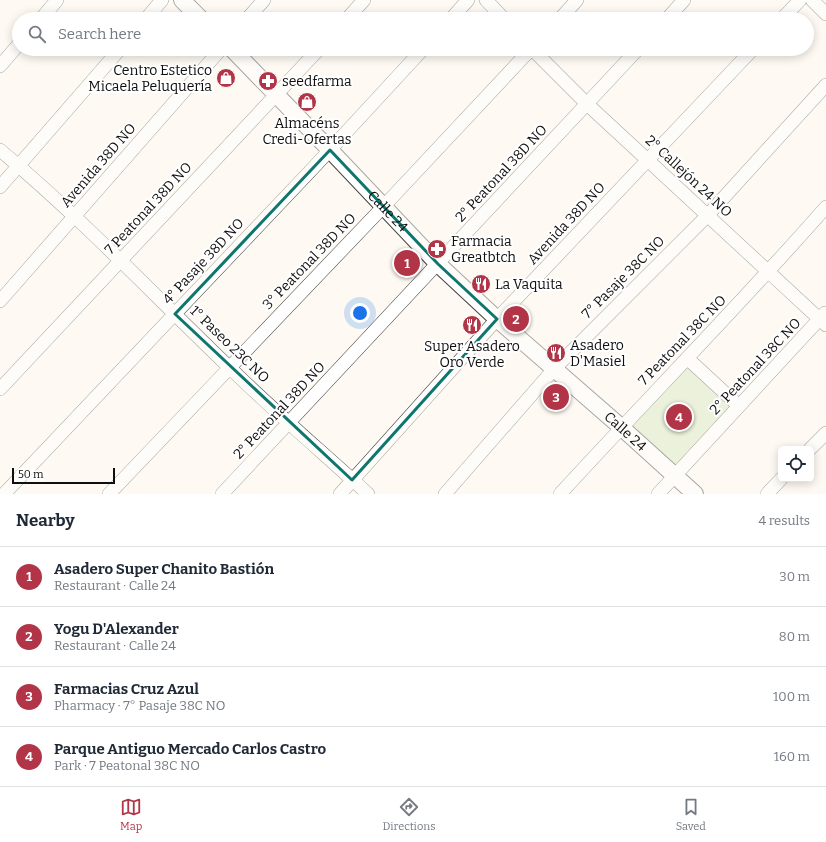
<!DOCTYPE html>
<html lang="en">
<head>
<meta charset="utf-8">
<style>
	body { margin:0; font-family:Bitter,serif; background:#f6f6f7; color:#1f2937 }
	.controls { position:absolute; right:12px; bottom:12px; display:grid; overflow:hidden; border-radius:6px; box-shadow:0 2px 10px #0003 }
	.controls button { width:36px; height:36px; display:grid; place-items:center; padding:0; border:0; border-bottom:1px solid #e0e1e3; background:#fff; color:#1f2937; font:20px sans-serif }
	.scale { position:absolute; left:12px; bottom:10px; width:103px; box-sizing:border-box; padding-left:4px; border:2px solid #0f0f0f; border-top:0; font-size:11px; line-height:14px; white-space:nowrap; color:#0f0f0f; -webkit-text-stroke:3px #fff; paint-order:stroke }
	.you { position:absolute; left:360px; top:313px; width:14px; height:14px; margin:-10px; border:3px solid #fff; border-radius:50%; background:#1a73e8; box-shadow:0 0 0 6px #1a73e833 }
	.badge { display:grid; place-items:center; width:26px; height:26px; border-radius:50%; background:#b23547; color:#fff; font-size:13px; font-weight:700 }
	.pin { position:absolute; translate:-50% -50%; border:2px solid #fff; box-shadow:0 1px 4px #0006 }
	.list { margin:0; padding:0; list-style:none }
	h2 { display:flex; justify-content:space-between; align-items:center; height:52px; margin:0; padding:0 16px; font-size:17px }
	h2 small { font-size:13px; font-weight:400; color:#747a83 }
	.list li { display:grid; grid-template-columns:26px 1fr auto; gap:12px; align-items:center; box-sizing:border-box; height:60px; padding:0 16px; border-top:1px solid #e0e1e3 }
	.list b { display:block; font-size:15px; white-space:nowrap }
	.list p { margin:0; font-size:13px; white-space:nowrap; color:#747a83 }
	.list em { font-size:13px; font-style:normal; color:#747a83 }
	.icon { flex:none; width:22px; height:22px; fill:none; stroke:currentColor; stroke-width:2; stroke-linecap:round; stroke-linejoin:round }
	.map { position:relative; flex:none; width:826px; height:494px; overflow:hidden }
	.search { position:absolute; background:#fff; box-shadow:0 2px 10px #0003; left:12px; right:12px; top:12px; height:44px; display:flex; align-items:center; gap:10px; box-sizing:border-box; padding:0 14px; border-radius:22px; color:#747a83; font-size:15px }
	.sheet { height:292px; background:#fff }
	nav { display:flex; justify-content:space-around; align-items:center; box-sizing:border-box; height:56px; border-top:1px solid #e0e1e3; background:#fff; font-size:11px; color:#747a83 }
	nav a { display:grid; justify-items:center; gap:2px }
	nav .on { color:#b23547 }
	.map>svg:first-child { display:block }
</style>
</head>
<body>
<div class="map">
<svg width="826" height="494" viewBox="0 0 826 494">
	<rect width="100%" height="100%" fill="#fefaf3"/>
	<path fill="#d7e6bf" d="M686,363L731,406L674,468L627,428Z"/>
	<g fill="none" stroke-linecap="round" stroke-linejoin="round">
		<defs>
			<path id="minor" d="M486,0L504,19
				M812,0L826,14
				M41,19L57,0
				M146,19L162,0
				M247,19L264,0
				M347,19L364,0
				M451,19L468,0
				M560,19L577,0
				M667,19L684,0
				M782,19L800,0
				M532,49L587,104L826,325
				M0,66L19,44
				M0,150C81,218 153,294 229,367C274,411 322,452 368,494
				M0,187L120,49
				M0,301L221,49
				M687,358L739,406
				M0,389L319,49
				M810,449L826,433
				M4,494L315,166L423,49
				M109,494L383,207L531,49
				M222,494L638,49
				M340,494L497,319L753,49
				M445,494L554,369L707,216L826,85
				M560,494C648,398 740,305 826,207
				M658,494L825,313
				M767,494L781,479"/>
			<g id="tertiary">
				<path d="M182,0L201,19"/>
				<path id="s1" d="M232,49L330,150L438,264L497,319L621,427L695,494"/>
			</g>
		</defs>
		<use href="#minor" stroke="#424242" stroke-width="14"/>
		<use href="#tertiary" stroke="#424242" stroke-width="18"/>
		<use href="#minor" stroke="#fff" stroke-width="13"/>
		<use href="#tertiary" stroke="#fff" stroke-width="16"/>
	</g>
	<path d="M0 0H826V494H0ZM330,150L438,264L497,319L352,480L175,314Z" fill="#fefaf3" fill-opacity=".55" fill-rule="evenodd"/>
	<path fill="none" stroke="#0f766e" stroke-width="3" stroke-linejoin="round" d="M330,150L438,264L497,319L352,480L175,314Z"/>
	<defs>
		<symbol id="shop-disc" viewBox="-11 -11 22 22"><circle r="9.5" fill="#b23547" stroke="#fff"/><path d="M-5-2.5h2.3a2.7 3.5 0 0 1 5.4 0H5L5.5 6h-11ZM-1.5-2.5h3a1.5 2.3 0 0 0-3 0Z" fill="#fff"/></symbol>
		<symbol id="pharmacy-disc" viewBox="-11 -11 22 22"><circle r="9.5" fill="#b23547" stroke="#fff"/><path d="M-2-6h4v4h4v4h-4v4h-4v-4h-4v-4h4Z" fill="#fff"/></symbol>
		<symbol id="restaurant-disc" viewBox="-11 -11 22 22"><circle r="9.5" fill="#b23547" stroke="#fff"/><path d="M-5-6h1v4h1v-4h1v4h1v-4h1v5L-1.5 .5V6h-2V.5L-5-1ZM5-6V6H3V1.5H1.5Q1.5-4 5-6Z" fill="#fff"/></symbol>
	</defs>
	<g fill-rule="evenodd">
		<use href="#shop-disc" x="215" y="67" width="22" height="22"/>
		<use href="#pharmacy-disc" x="257" y="70" width="22" height="22"/>
		<use href="#shop-disc" x="296" y="91" width="22" height="22"/>
		<use href="#pharmacy-disc" x="426" y="238" width="22" height="22"/>
		<use href="#restaurant-disc" x="470" y="273" width="22" height="22"/>
		<use href="#restaurant-disc" x="461" y="314" width="22" height="22"/>
		<use href="#restaurant-disc" x="545" y="342" width="22" height="22"/>
	</g>
	<g text-anchor="middle" stroke-width="4" stroke-linejoin="round" paint-order="stroke">
		<g font-size="14" fill="#0f0f0f" stroke="#fff" text-anchor="start">
			<text x="212" y="75" text-anchor="end">Centro Estetico<tspan x="212" dy="16">Micaela Peluquería</tspan></text>
			<text x="282" y="86">seedfarma</text>
			<text x="307" y="128" text-anchor="middle">Almacéns<tspan x="307" dy="16">Credi-Ofertas</tspan></text>
			<text x="451" y="246">Farmacia<tspan x="451" dy="16">Greatbtch</tspan></text>
			<text x="495" y="289">La Vaquita</text>
			<text x="570" y="350">Asadero<tspan x="570" dy="16">D'Masiel</tspan></text>
			<text x="472" y="351" text-anchor="middle">Super Asadero<tspan x="472" dy="16">Oro Verde</tspan></text>
		</g>
		<g font-size="14" fill="#0f0f0f" stroke="#fff">
			<text transform="translate(98 165) rotate(-49)" y="5">Avenida 38D NO</text>
			<text transform="translate(501 173) rotate(-47)" y="5">2° Peatonal 38D NO</text>
			<text transform="translate(689 176) rotate(43)" y="5">2° Callejón 24 NO</text>
			<text transform="translate(148 208) rotate(-47)" y="5">7 Peatonal 38D NO</text>
			<text dy="5" stroke="none"><textPath href="#s1" startOffset="225">Calle 24</textPath></text>
			<text transform="translate(566 223) rotate(-47)" y="5">Avenida 38D NO</text>
			<text transform="translate(203 261) rotate(-47)" y="5">4° Pasaje 38D NO</text>
			<text transform="translate(309 261) rotate(-46)" y="5">3° Peatonal 38D NO</text>
			<text transform="translate(623 277) rotate(-45)" y="5">7° Pasaje 38C NO</text>
			<text transform="translate(682 340) rotate(-46)" y="5">7 Peatonal 38C NO</text>
			<text transform="translate(230 344) rotate(44)" y="5">1° Paseo 23C NO</text>
			<text transform="translate(755 366) rotate(-47)" y="5">2° Peatonal 38C NO</text>
			<text transform="translate(279 410) rotate(-47)" y="5">2° Peatonal 38D NO</text>
			<text dy="5" stroke="none"><textPath href="#s1" startOffset="549">Calle 24</textPath></text>
		</g>
	</g>
</svg>
<div class="controls">
<button><svg class="icon" aria-label="locate" viewBox="0 0 24 24"><circle cx="12" cy="12" r="6"/><path d="M12 2v4M12 18v4M2 12h4M18 12h4"/></svg></button>
</div>
<div class="scale">50 m</div>
<div class="you"></div>
<div class="pin badge" style="left:407px;top:263px">1</div>
<div class="pin badge" style="left:516px;top:319px">2</div>
<div class="pin badge" style="left:556px;top:397px">3</div>
<div class="pin badge" style="left:679px;top:417px">4</div>
<div class="search"><svg class="icon" aria-label="search" viewBox="0 0 24 24"><circle cx="10" cy="10" r="6"/><path d="M15 15l6 6"/></svg>Search here</div>
</div>
<section class="sheet">
<h2>Nearby<small>4 results</small></h2>
<ul class="list">
<li><span class="badge">1</span><div><b>Asadero Super Chanito Bastión</b><p>Restaurant · Calle 24</p></div><em>30 m</em></li>
<li><span class="badge">2</span><div><b>Yogu D'Alexander</b><p>Restaurant · Calle 24</p></div><em>80 m</em></li>
<li><span class="badge">3</span><div><b>Farmacias Cruz Azul</b><p>Pharmacy · 7° Pasaje 38C NO</p></div><em>100 m</em></li>
<li><span class="badge">4</span><div><b>Parque Antiguo Mercado Carlos Castro</b><p>Park · 7 Peatonal 38C NO</p></div><em>160 m</em></li>
</ul>
</section>
<nav>
<a class="on"><svg class="icon" aria-label="map" viewBox="0 0 24 24"><path d="M3 6l6-2 6 2 6-2v14l-6 2-6-2-6 2zM9 4v14M15 6v14"/></svg>Map</a>
<a><svg class="icon" aria-label="directions" viewBox="0 0 24 24"><path d="M12 3l9 9-9 9-9-9zM9 14v-3h6M13 9l2 2-2 2"/></svg>Directions</a>
<a><svg class="icon" aria-label="saved" viewBox="0 0 24 24"><path d="M7 4h10v16l-5-4-5 4z"/></svg>Saved</a>
</nav>
</body>
</html>
